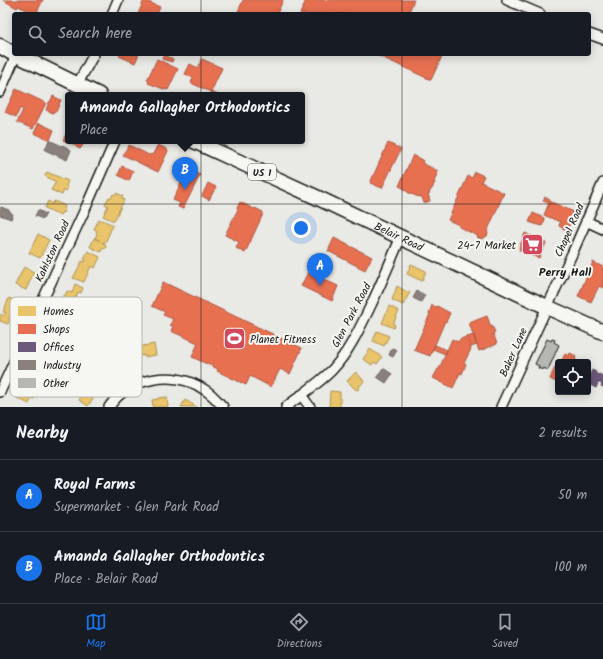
<!DOCTYPE html>
<html lang="en">
<head>
<meta charset="utf-8">
<style>
	body { margin:0; font-family:Kalam,sans-serif; background:#242831; color:#f1f3f6 }
	.controls { position:absolute; right:12px; bottom:12px; display:grid; overflow:hidden; border-radius:4px; box-shadow:0 2px 10px #0003 }
	.controls button { width:36px; height:36px; display:grid; place-items:center; padding:0; border:0; border-bottom:1px solid #363941; background:#171b24; color:#f1f3f6; font:20px sans-serif }
	.you { position:absolute; left:301px; top:228px; width:14px; height:14px; margin:-10px; border:3px solid #fff; border-radius:50%; background:#1a73e8; box-shadow:0 0 0 6px #1a73e833 }
	.badge { display:grid; place-items:center; width:26px; height:26px; border-radius:50%; background:#1a73e8; color:#fff; font-size:13px; font-weight:700 }
	.pin { position:absolute; translate:-50% -33px; filter:drop-shadow(0 1px 2px #0008) }
	.pin::after { content:''; position:absolute; top:21px; width:14px; height:12px; background:inherit; clip-path:polygon(0 0,100% 0,50% 100%) }
	.popup { position:absolute; left:65px; top:92px; width:240px; height:52px; box-sizing:border-box; display:grid; place-content:center; border-radius:4px; background:#171b24; filter:drop-shadow(0 1px 3px #0005); font-size:13px; white-space:nowrap; color:#9ea1a6 }
	.popup b { font-size:15px; color:#f1f3f6 }
	.popup::after { content:''; position:absolute; left:50%; top:100%; margin-left:-8px; border:8px solid transparent; border-top-color:#171b24 }
	.list { margin:0; padding:0; list-style:none }
	h2 { display:flex; justify-content:space-between; align-items:center; height:52px; margin:0; padding:0 16px; font-size:17px }
	h2 small { font-size:13px; font-weight:400; color:#9ea1a6 }
	.list li { display:grid; grid-template-columns:26px 1fr auto; gap:12px; align-items:center; box-sizing:border-box; height:72px; padding:0 16px; border-top:1px solid #363941 }
	.list b { display:block; font-size:15px; white-space:nowrap }
	.list p { margin:0; font-size:13px; white-space:nowrap; color:#9ea1a6 }
	.list em { font-size:13px; font-style:normal; color:#9ea1a6 }
	.icon { flex:none; width:22px; height:22px; fill:none; stroke:currentColor; stroke-width:2; stroke-linecap:round; stroke-linejoin:round }
	.map { position:relative; flex:none; width:603px; height:407px; overflow:hidden }
	.search { position:absolute; background:#171b24; box-shadow:0 2px 10px #0003; left:12px; right:12px; top:12px; height:44px; display:flex; align-items:center; gap:10px; box-sizing:border-box; padding:0 14px; border-radius:4px; color:#9ea1a6; font-size:15px }
	.sheet { height:196px; background:#171b24 }
	nav { display:flex; justify-content:space-around; align-items:center; box-sizing:border-box; height:56px; border-top:1px solid #363941; background:#171b24; font-size:11px; color:#9ea1a6 }
	nav a { display:grid; justify-items:center; gap:2px }
	nav .on { color:#1a73e8 }
	.map>svg:first-child { display:block }
</style>
</head>
<body>
<div class="map">
<svg width="603" height="407" viewBox="0 0 603 407">
	<rect width="100%" height="100%" fill="#e9e9e5"/>
	<filter id="ink" filterUnits="userSpaceOnUse"><feTurbulence type="fractalNoise" baseFrequency=".025" numOctaves="2"/><feDisplacementMap in="SourceGraphic" scale="8" xChannelSelector="R" yChannelSelector="G"/><feConvolveMatrix kernelMatrix="1 2 1 2 8 2 1 2 1" color-interpolation-filters="sRGB"/></filter>
	<g filter="url(#ink)">
		<path fill="#e9c46a" stroke="#ac9253" d="M47,172L68,181L66,186L68,188L66,191L64,190L62,195L51,190L56,182L45,176Z
			M116,193L123,196L122,198L124,200L114,221L103,216L108,206L105,204L109,197L111,198L113,194L115,195Z
			M48,201L53,204L54,201L65,206L63,213L62,212L60,215L45,208Z
			M99,219L103,221V220L113,225L105,243L103,242H102L106,246L105,249L102,248L101,252L90,247L94,238L100,241L95,238L97,234L96,233L97,231L94,229Z
			M38,234L49,240L40,258L29,253Z
			M88,251L100,257L95,268L91,266L84,282L73,278L82,261L85,262L86,260L84,259Z
			M411,264L426,271L422,281L407,274Z
			M24,267L34,272L26,290L15,285Z
			M75,284L83,288L81,293L78,292L71,308L60,303L64,295L65,296L67,291L72,293Z
			M397,286L407,292L408,291L410,292L403,305L392,300Z
			M9,298L20,303L17,311L16,310L13,316L10,315L8,318L10,319L8,324L0,321V316L1,314L4,316L6,313L3,312Z
			M389,306L399,311L393,324L395,325L394,328L382,323Z
			M51,324L62,328L54,345L45,341V342L43,341Z
			M377,331L389,336L384,346L373,341Z
			M154,344L156,355L144,357V355L140,356L138,347Z
			M122,348L128,361L121,365L123,367L117,370L111,358L113,357L111,354Z
			M370,349L382,357L377,364L374,362L372,365L363,359Z
			M37,352L53,360L50,365L46,363L40,374L29,369Z
			M94,364L99,369L101,367L108,375L103,380L105,382L100,386L91,377L94,374L89,368Z
			M356,372L364,381L359,387L360,388L358,390L357,389L356,390L347,381Z
			M23,383L29,386L30,384L33,385L31,387L36,390L34,393L37,395L34,399L32,398L29,404L17,398Z
			M86,390L95,395L88,406L79,400Z
			M330,391L340,392V407H329Z
			M167,397L168,407H153L152,400L158,399V398Z
			M185,400L197,407H181Z"/>
		<path fill="#e76f51" stroke="#aa5641" d="M3,0H43L36,14L18,6L17,8Z
			M144,0L160,7L157,14H138Z
			M243,0H283L277,14H237Z
			M306,0H414L408,14H300Z
			M120,54H139L135,63L119,56Z
			M375,54H443L431,80Z
			M164,55L173,59L172,62L162,59Z
			M157,59L178,69L168,90L167,89L166,90L148,83L149,81L147,80Z
			M202,59L222,68L211,92L218,95H209L211,92L191,83L193,78L185,74L190,64L198,68Z
			M16,89L46,103L33,129L17,122L23,110L20,108L16,117L5,112Z
			M53,96L61,100L56,112L54,111L53,113L46,110L49,102H50Z
			M39,123L54,130L50,140L34,133Z
			M68,130V141H85L81,148H80V149L76,147L77,146L71,143V144L63,140Z
			M388,143L401,149L382,188L370,183Z
			M129,145L149,155L153,154L157,146H158V145L167,149V150L168,151L158,172L123,155L128,146L129,147Z
			M413,155L423,160L422,163L438,171L434,182H435L432,189H431L429,194H428L430,201L424,203L422,197H421L416,196L409,193L405,190V189L399,186Z
			M122,166L133,171L129,181L118,175Z
			M185,168L200,175L183,209L178,207L180,203L173,200L182,180L179,178L181,173L183,169Z
			M475,172L484,176L481,182L504,193L487,232L488,233L487,236L481,239L477,237L478,236L459,227V225L448,220L468,176L472,178Z
			M208,183L216,187L209,200L202,196Z
			M545,197L550,199L549,201L574,212L568,228L567,227L566,230L559,226L560,222L544,215L549,203L543,201Z
			M240,202L254,209L255,208L263,212V214L245,253L236,248L239,242L225,235L238,209L237,208Z
			M533,213L544,218V219L545,220L542,226L541,225V226L529,222Z
			M525,233L546,243L539,258L538,257V258L519,250L520,248H519Z
			M334,238L372,257L365,270L328,251Z
			M593,262L603,267V288L599,286L591,302L578,296Z
			M308,272L338,286L332,301L301,286Z
			M163,282L302,348L290,374L280,369L271,387L250,376L246,385L217,371L218,369L192,357L198,343L171,331L173,326L170,325L173,319L163,315L165,312L152,306Z
			M432,305L436,307L437,306L450,313L446,322L445,321L430,356L414,350L430,314H429Z
			M487,316L491,327L492,326L495,332L493,333L497,344L479,351L469,323Z
			M474,335L477,345L471,347L467,337Z
			M467,337L471,349L464,363L466,364L462,374L460,373L453,388L433,378L438,369H439L452,339L458,342L460,339Z
			M435,345L447,350L445,354L433,349Z
			M570,353L576,356L575,359H576L575,362H561L565,354L569,356Z
			M556,365L558,366V383L550,379Z"/>
		<path fill="#6d597a" stroke="#55475e" d="M592,370L596,372V374L599,375V374L603,376V387L601,386L602,384L600,383H598L596,388L588,384V379Z"/>
		<path fill="#8a817c" stroke="#69635f" d="M49,140L62,146L63,145L71,150L67,160L45,150Z
			M1,207L9,210V212L13,214L11,219L0,215V210Z
			M38,210L46,214L43,219L35,216Z
			M417,291L425,295L421,302L413,298Z
			M129,347L133,355L128,357L124,350Z
			M392,348L397,350L393,357L389,355Z
			M383,368L392,374L386,383L377,377Z"/>
		<path fill="#b6b6b3" stroke="#1c1c1c" d="M547,339L551,341L552,339L555,340L554,342L559,345L548,370L543,368V370L538,368L539,366L535,364Z"/>
		<g fill="none" stroke-linecap="round" stroke-linejoin="round">
			<defs>
				<path id="minor" d="M507,0L540,14
					M112,14L118,0
					M589,34L603,39
					M77,85L94,54
					M0,92L16,55
					M586,221L603,229
					M0,392L87,205L115,141
					M301,395L310,407
					M109,407C129,377 175,369 205,390C212,394 217,400 223,407
					M286,407C301,395 318,384 332,370C349,352 360,328 371,305C382,282 391,260 401,237
					M501,407L542,318L572,254L603,183"/>
				<g id="highway">
					<path d="M0,46L14,54"/>
					<path d="M15,54L99,95"/>
					<path id="s1" d="M194,141L316,197L547,307L603,332"/>
				</g>
			</defs>
			<use href="#minor" stroke="#1c1c1c" stroke-width="12"/>
			<use href="#highway" stroke="#1c1c1c" stroke-width="17"/>
			<use href="#minor" stroke="#f6f6f2" stroke-width="9"/>
			<use href="#highway" stroke="#f6f6f2" stroke-width="14"/>
		</g>
	</g>
	<path fill="none" stroke="#1c1c1c" stroke-width="1" stroke-opacity="0.55" d="M201,0V14M402,0V14M201,54V407M402,54V407M0,204H603"/>
	<defs>
		<symbol id="supermarket-square" viewBox="-11 -11 22 22"><rect x="-9" y="-9" width="18" height="18" rx="4" fill="#d1495b" stroke="#f6f6f2"/><path d="M-6-5.5h2.5l.6 2H6L4.5 2H-2.5L-4.4-4H-6ZM-1.5 3.2a1.3 1.3 0 1 0 .1 0ZM3 3.2a1.3 1.3 0 1 0 .1 0Z" fill="#fff"/></symbol>
		<symbol id="stadium-square" viewBox="-11 -11 22 22"><rect x="-9" y="-9" width="18" height="18" rx="4" fill="#d1495b" stroke="#f6f6f2"/><path d="M0-5a6.5 5 0 1 0 0 10a6.5 5 0 1 0 0-10ZM-3.5-1.8h7v3.6h-7Z" fill="#fff"/></symbol>
	</defs>
	<g fill-rule="evenodd">
		<use href="#supermarket-square" x="520" y="232" width="25" height="25"/>
		<use href="#stadium-square" x="222" y="326" width="25" height="25"/>
	</g>
	<g text-anchor="middle" stroke-width="4" stroke-linejoin="round" paint-order="stroke">
		<rect fill="#f6f6f2" stroke="#5d5d5c" stroke-width="1" x="248" y="164" width="28" height="16" rx="3"/>
		<g font-size="10" font-weight="bold" fill="#1c1c1c">
			<text x="262" y="176">US 1</text>
		</g>
		<g font-size="11" fill="#1c1c1c" stroke="#f6f6f2">
			<text transform="translate(569 230) rotate(-66)" y="4">Chapel Road</text>
			<text dy="4" stroke="none"><textPath href="#s1" startOffset="226">Belair Road</textPath></text>
			<text transform="translate(52 251) rotate(-65)" y="4">Kahlston Road</text>
			<text transform="translate(351 315) rotate(-62)" y="4">Glen Park Road</text>
			<text transform="translate(513 352) rotate(-66)" y="4">Baker Lane</text>
		</g>
		<g font-size="11" fill="#1c1c1c" stroke="#f6f6f2" text-anchor="end">
			<text x="516" y="249">24-7 Market</text>
			<text x="250" y="343" text-anchor="start">Planet Fitness</text>
		</g>
		<g font-size="12" font-weight="bold" fill="#1c1c1c" stroke="#f6f6f2">
			<text x="565" y="276">Perry Hall</text>
		</g>
	</g>
	<rect x="10" y="297" width="132" height="100" rx="6" fill="#f6f6f2" stroke="#b5b5b2" stroke-width="1"/>
	<rect x="18" y="306" width="18" height="10" fill="#e9c46a"/>
	<rect x="18" y="324" width="18" height="10" fill="#e76f51"/>
	<rect x="18" y="342" width="18" height="10" fill="#6d597a"/>
	<rect x="18" y="360" width="18" height="10" fill="#8a817c"/>
	<rect x="18" y="378" width="18" height="10" fill="#b6b6b3"/>
	<g font-size="11" fill="#1c1c1c">
		<text x="43" y="315">Homes</text>
		<text x="43" y="333">Shops</text>
		<text x="43" y="351">Offices</text>
		<text x="43" y="369">Industry</text>
		<text x="43" y="387">Other</text>
	</g>
</svg>
<div class="controls">
<button><svg class="icon" aria-label="locate" viewBox="0 0 24 24"><circle cx="12" cy="12" r="6"/><path d="M12 2v4M12 18v4M2 12h4M18 12h4"/></svg></button>
</div>
<div class="you"></div>
<div class="pin badge" style="left:320px;top:286px">A</div>
<div class="pin badge" style="left:185px;top:190px">B</div>
<div class="popup"><b>Amanda Gallagher Orthodontics</b>Place</div>
<div class="search"><svg class="icon" aria-label="search" viewBox="0 0 24 24"><circle cx="10" cy="10" r="6"/><path d="M15 15l6 6"/></svg>Search here</div>
</div>
<section class="sheet">
<h2>Nearby<small>2 results</small></h2>
<ul class="list">
<li><span class="badge">A</span><div><b>Royal Farms</b><p>Supermarket · Glen Park Road</p></div><em>50 m</em></li>
<li><span class="badge">B</span><div><b>Amanda Gallagher Orthodontics</b><p>Place · Belair Road</p></div><em>100 m</em></li>
</ul>
</section>
<nav>
<a class="on"><svg class="icon" aria-label="map" viewBox="0 0 24 24"><path d="M3 6l6-2 6 2 6-2v14l-6 2-6-2-6 2zM9 4v14M15 6v14"/></svg>Map</a>
<a><svg class="icon" aria-label="directions" viewBox="0 0 24 24"><path d="M12 3l9 9-9 9-9-9zM9 14v-3h6M13 9l2 2-2 2"/></svg>Directions</a>
<a><svg class="icon" aria-label="saved" viewBox="0 0 24 24"><path d="M7 4h10v16l-5-4-5 4z"/></svg>Saved</a>
</nav>
</body>
</html>
